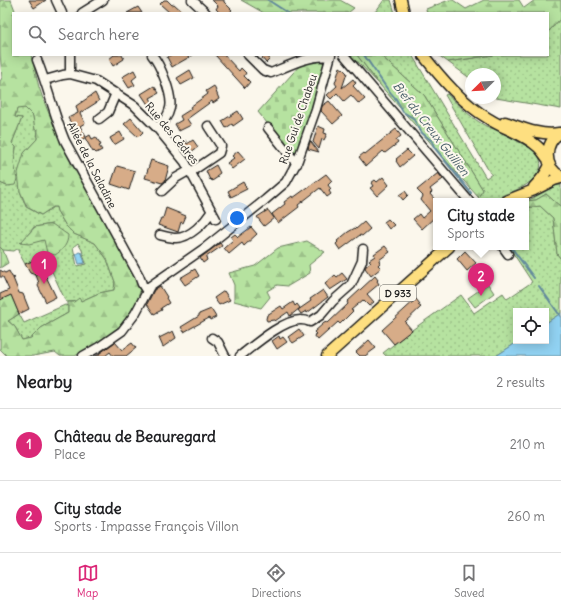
<!DOCTYPE html>
<html lang="en">
<head>
<meta charset="utf-8">
<style>
	body { margin:0; font-family:Delius,sans-serif; background:#f6f6f6; color:#202124 }
	.controls { position:absolute; right:12px; bottom:12px; display:grid; overflow:hidden; border-radius:0px; box-shadow:0 2px 10px #0003 }
	.controls button { width:36px; height:36px; display:grid; place-items:center; padding:0; border:0; border-bottom:1px solid #e0e0e0; background:#fff; color:#202124; font:20px sans-serif }
	.compass { position:absolute; left:465px; top:68px; width:36px; height:36px; border-radius:50%; background:#fff; box-shadow:0 2px 10px #0003; rotate:246deg }
	.you { position:absolute; left:237px; top:218px; width:14px; height:14px; margin:-10px; border:3px solid #fff; border-radius:50%; background:#1a73e8; box-shadow:0 0 0 6px #1a73e833 }
	.badge { display:grid; place-items:center; width:26px; height:26px; border-radius:50%; background:#db2777; color:#fff; font-size:13px; font-weight:700 }
	.pin { position:absolute; translate:-50% -33px; filter:drop-shadow(0 1px 2px #0008) }
	.pin::after { content:''; position:absolute; top:21px; width:14px; height:12px; background:inherit; clip-path:polygon(0 0,100% 0,50% 100%) }
	.popup { position:absolute; left:433px; top:198px; width:96px; height:52px; box-sizing:border-box; display:grid; place-content:center; border-radius:0px; background:#fff; filter:drop-shadow(0 1px 3px #0005); font-size:13px; white-space:nowrap; color:#757577 }
	.popup b { font-size:15px; color:#202124 }
	.popup::after { content:''; position:absolute; left:50%; top:100%; margin-left:-8px; border:8px solid transparent; border-top-color:#fff }
	.list { margin:0; padding:0; list-style:none }
	h2 { display:flex; justify-content:space-between; align-items:center; height:52px; margin:0; padding:0 16px; font-size:17px }
	h2 small { font-size:13px; font-weight:400; color:#757577 }
	.list li { display:grid; grid-template-columns:26px 1fr auto; gap:12px; align-items:center; box-sizing:border-box; height:72px; padding:0 16px; border-top:1px solid #e0e0e0 }
	.list b { display:block; font-size:15px; white-space:nowrap }
	.list p { margin:0; font-size:13px; white-space:nowrap; color:#757577 }
	.list em { font-size:13px; font-style:normal; color:#757577 }
	.icon { flex:none; width:22px; height:22px; fill:none; stroke:currentColor; stroke-width:2; stroke-linecap:round; stroke-linejoin:round }
	.map { position:relative; flex:none; width:561px; height:356px; overflow:hidden }
	.search { position:absolute; background:#fff; box-shadow:0 2px 10px #0003; left:12px; right:12px; top:12px; height:44px; display:flex; align-items:center; gap:10px; box-sizing:border-box; padding:0 14px; border-radius:0px; color:#757577; font-size:15px }
	.sheet { height:196px; background:#fff }
	nav { display:flex; justify-content:space-around; align-items:center; box-sizing:border-box; height:56px; border-top:1px solid #e0e0e0; background:#fff; font-size:11px; color:#757577 }
	nav a { display:grid; justify-items:center; gap:2px }
	nav .on { color:#db2777 }
	.map>svg:first-child { display:block }
</style>
</head>
<body>
<div class="map">
<svg width="561" height="356" viewBox="0 0 561 356">
	<defs>
		<pattern id="green-dots" width="8" height="8" patternUnits="userSpaceOnUse"><rect width="8" height="8" fill="#b6e2a0"/><path d="M2 2h.1M6 6h.1" fill="none" stroke="#9cc189" stroke-width="1.8" stroke-linecap="round"/></pattern>
		<pattern id="forest-firs" width="22" height="20" patternUnits="userSpaceOnUse"><rect width="22" height="20" fill="#b6e2a0"/><path d="M5 1l3.5 6h-7zM16 11l3.5 6h-7z" fill="#9cc189"/></pattern>
		<pattern id="cemetery-stones" width="16" height="16" patternUnits="userSpaceOnUse"><rect width="16" height="16" fill="#b6e2a0"/><path d="M2 7V4a2 2 0 0 1 4 0v3zM10 15v-3a2 2 0 0 1 4 0v3z" fill="#9cc189"/></pattern>
	</defs>
	<rect width="100%" height="100%" fill="#fbf7ec"/>
	<filter id="ink" filterUnits="userSpaceOnUse"><feTurbulence type="fractalNoise" baseFrequency=".025" numOctaves="2"/><feDisplacementMap in="SourceGraphic" scale="8" xChannelSelector="R" yChannelSelector="G"/><feConvolveMatrix kernelMatrix="1 2 1 2 8 2 1 2 1" color-interpolation-filters="sRGB"/></filter>
	<g filter="url(#ink)">
		<path fill="url(#green-dots)" stroke="#697f5e" fill-rule="evenodd" d="M384,0H391L395,13H373L376,11Z
			M561,18V109L496,98L495,74H471V79L448,62L493,55H548V32Z
			M349,55H357L378,83L358,62H355Z
			M380,55H412L486,178L492,174L490,173L445,95L447,94C459,105 478,126 495,129L536,151C552,175 523,188 504,195C494,199 493,201 481,201L478,197L483,190L424,95Z
			M17,108H25L33,116L35,129H38L37,139L24,153L20,191L26,207L41,215L53,207H56L57,211L66,226L74,234L95,243L107,259L115,282L114,290L99,293L81,301L66,302L44,254L37,255L35,257L36,259L25,264L19,253L20,249H17L14,251L3,250L0,247V183L7,186L17,179L14,163L16,147L12,143L22,118H15ZM52,224L45,240L21,243L34,227ZM78,243L82,250L86,264L77,266L73,247Z
			M557,185H561V207L546,194L536,200L527,201L533,198Z
			M540,206L553,218L557,254L561,259V313L546,323V311H516V341H519L496,356H386L383,353L412,330L461,295L474,313L503,293L507,299L532,282L509,247H526V208Z
			M65,305L68,306V313L41,328L31,338L22,340L15,327L8,321L19,314L24,323Z"/>
		<path fill="url(#forest-firs)" stroke="#697f5e" d="M0,0H11L16,13H13V55H31C35,69 37,83 42,96C66,160 106,223 140,283V292L135,305L121,325L100,342L75,356H60L55,352L33,356H7L0,349V299L11,295L19,314L8,321L15,327L22,340L31,338L41,328L68,313V302H74L79,298L81,301L99,293L114,290L115,282L107,259L95,243L74,234L66,226L57,211L56,207H53L41,215L27,207L20,191L18,173L24,153L37,139L38,129L35,130L33,116L25,108L17,109L15,117L22,118L12,143L16,147L14,163L17,179L15,185L7,186L0,183V81L2,78L0,53Z
			M241,0H340L354,8L348,13H264Z
			M449,0H453L466,9L484,0H519L524,8L535,0H561V18L548,32V13H427L426,9Z
			M357,55H380L424,95L483,190L478,197L379,84Z
			M438,55H493L448,62Z
			M546,194L561,207V259L557,254L553,218L540,206L526,208L525,201L536,200Z
			M52,224L68,235C68,244 63,250 55,255L47,253L44,240L29,244L20,243L35,227Z
			M307,241L325,252L309,265L310,273L288,286L277,285L267,291L270,297L261,308L234,301V285L229,273L255,266L278,248Z
			M0,247L3,250L8,263L0,268Z"/>
		<path fill="url(#cemetery-stones)" stroke="#697f5e" d="M317,61L323,62L325,65L321,81L297,154L290,151L258,112L301,64Z"/>
		<path fill="#b6e2a0" stroke="#697f5e" d="M488,284L494,293L475,307L468,298Z"/>
		<path fill="#91d2f2" stroke="#62899c" d="M79,252L82,253L85,263L79,264L76,254Z
			M561,313V356H496L519,341H546V323Z"/>
		<g fill="none" stroke-linecap="round" stroke-linejoin="round">
			<path stroke="#62899c" stroke-width="2" d="M268,0L288,13
				M364,55L388,90L396,99L403,112L413,118L422,133L432,141L434,147L471,193
				M511,247L534,278
				M539,286L561,317"/>
		</g>
		<path fill="#d7ac88" stroke="#1c1c1c" d="M29,0H46L34,8Z
			M164,0H167L172,5L174,4L184,13H170L160,4Z
			M212,0H224V2L232,10L229,13H220L216,9L218,6Z
			M138,7L142,13H127Z
			M114,55H122L124,59L113,66L109,59Z
			M171,55H193L172,67L167,57Z
			M215,55H225L227,58L239,71L241,68L246,73L244,76L250,82L245,88Z
			M265,55L270,59L266,63L262,58Z
			M340,67L343,69L347,73L342,88L353,79L356,83L353,86L365,99L359,104L351,95L344,101L337,93L331,99L327,95L337,86L335,83Z
			M134,70L137,76L132,80L135,85L129,88L122,77Z
			M190,70L194,78L181,85L177,78Z
			M154,86L159,93L150,98L153,103L149,106L141,94Z
			M214,86L219,99L213,103L212,101L187,119L191,125L179,131L175,124L182,120L180,116L191,109L190,107L208,94L206,91Z
			M95,93L99,101L80,113L85,123L80,126L86,137L80,141L68,118L78,113L76,106Z
			M329,101L342,116L333,124L321,111L322,106Z
			M238,111L243,119L233,126L232,124L226,128L222,121Z
			M131,118L143,132L138,137L124,124Z
			M318,126L325,129L324,133L327,134L324,140L322,139L319,149L313,142Z
			M396,129L401,136L396,140L398,143L385,153L383,151L366,166L359,157L364,153L365,154Z
			M120,132L124,139L114,145L110,138Z
			M90,135L92,139L96,137L101,145L99,146L102,150L96,153L94,151L93,152L85,138Z
			M185,140L187,144L193,140L198,147L188,154L180,144Z
			M310,141L311,142L319,152L308,149Z
			M407,150L413,156L400,167L396,161L397,160L396,159Z
			M238,151L245,159L232,169L227,163L234,158L232,156Z
			M151,160L169,166L165,181L162,183L145,178Z
			M216,165L220,173L216,176L218,177L212,181L211,179L210,180L206,171Z
			M117,166L135,171L129,190L111,184Z
			M438,173L443,179L430,189L432,192L430,194L436,201V218L435,217L422,229L413,219L419,214L422,218L430,211L421,200L423,196L417,190Z
			M326,174L332,181L328,185L331,189L329,191L331,194L327,197L320,188L298,205L299,207L278,223L272,214L285,204L284,202L292,196L293,198Z
			M383,177L389,185L377,196L370,188L373,186L371,183L375,180L377,182Z
			M243,182L247,189L231,197L228,191Z
			M405,191L408,195L403,200L399,195Z
			M166,208L186,216L183,223L181,222L178,232L158,225L161,218H163Z
			M268,210L274,218L264,226L257,217Z
			M388,219L394,225L389,229L384,222Z
			M364,222L370,229L362,236L360,235L340,250L336,244L338,242L337,241L348,232L355,228L356,229Z
			M251,227L257,234L244,246L242,243L229,254L224,248L233,240L231,237L235,234L238,237Z
			M220,243L222,246L206,257L207,260L203,263L200,258Z
			M385,246L390,252L379,260L380,263L378,265L381,268L371,276L365,268L366,266L371,262L369,260L375,256L374,254Z
			M465,251L476,263L467,271L457,259Z
			M37,255H40L41,257L39,262L56,297L46,302L38,286L39,283L36,275L30,273L25,264L35,260Z
			M195,269L199,276L185,285L180,278Z
			M0,270L5,273L9,271L12,277L15,278H13L19,293L23,294L29,309L19,314L11,295L0,300V294L9,290L3,277H0Z
			M342,273L347,279L330,290L325,284L335,275L337,277Z
			M375,276L378,280L377,281L379,284L367,294L374,302L369,306L363,300L351,310L353,311L340,324L338,322L318,340L314,335L316,334L314,332L324,323L327,322L328,323L348,304L347,302Z
			M160,286L167,297L166,298L169,303L161,308L162,310L154,314L147,304L154,290Z
			M323,290L328,297L307,313L306,311L301,314L298,310L311,301L310,299Z
			M224,291L230,300L219,305L214,298Z
			M416,299L420,304L418,305L421,307L405,322L412,330L394,344L382,330Z
			M293,302L295,306L297,304L300,308L290,316L288,312L275,321L274,320L267,321L266,319L267,315L281,306L283,309Z
			M211,309L216,317L210,320L209,318L184,332L181,327L199,316V314Z
			M299,329L304,336L293,343L288,337Z
			M173,331L176,338L163,347L159,338Z
			M279,336L280,339L283,337L287,342L277,349L272,341Z
			M369,340L376,348L365,356H360L356,352Z
			M115,342L122,350L132,343L136,348L126,356H113L110,352L105,356H96Z"/>
		<g fill="none" stroke-linecap="round" stroke-linejoin="round">
			<defs>
				<path id="minor" d="M56,0L62,13
					M192,0L206,13
					M82,13L103,0
					M70,55V74
					M152,55C160,64 173,95 170,108C168,117 163,122 157,128
					M248,55L263,70L271,73C288,66 311,54 330,57
					M344,55L469,201
					M37,60C48,87 54,115 65,141L139,276L142,284L147,292
					M45,80L63,75L70,74L96,81L135,106L157,128L185,162L216,219
					M99,119L108,112L116,93
					M268,128L297,164
					M191,172L219,153L221,146L208,126
					M162,191L176,178L190,170
					M160,235C165,236 171,238 176,238C190,238 205,222 212,211
					M503,247L508,254
					M212,338L218,342L225,356
					M83,356L99,347L122,331L135,314L150,286L206,247L265,200L286,182L298,160L316,109L331,55
					M240,356C253,346 284,319 301,320C304,320 308,321 310,322L321,315L333,301L351,285L362,261L363,249"/>
				<path id="major" d="M401,0L404,13
					M423,55C442,79 462,103 489,119C504,129 524,134 537,146C541,149 544,154 547,158
					M505,122C523,128 540,136 559,133
					M560,133C544,143 543,167 561,176
					M534,187C541,180 546,174 550,165
					M506,201L534,190L554,180L561,178
					M327,356L449,247"/>
			</defs>
			<use href="#minor" stroke="#1c1c1c" stroke-width="11"/>
			<use href="#major" stroke="#1c1c1c" stroke-width="13"/>
			<use href="#minor" stroke="#fbf7ec" stroke-width="8"/>
			<use href="#major" stroke="#fedf80" stroke-width="10"/>
		</g>
	</g>
	<g text-anchor="middle" stroke-width="4" stroke-linejoin="round" paint-order="stroke">
		<rect fill="#fbf7ec" stroke="#5f5e5a" stroke-width="1" x="380" y="285" width="36" height="16" rx="3"/>
		<g font-size="10" font-weight="bold" fill="#1c1c1c">
			<text x="398" y="297">D 933</text>
		</g>
		<g font-size="11" fill="#1c1c1c" stroke="#fbf7ec">
			<text transform="translate(298 119) rotate(-71)" y="4">Rue Gui de Chabeu</text>
			<text transform="translate(172 133) rotate(50)" y="4">Rue des Cèdres</text>
			<text transform="translate(92 165) rotate(63)" y="4">Allée de la Saladine</text>
		</g>
		<g font-size="12" font-style="italic" fill="#455c67" stroke="#fbf7ec">
			<text transform="translate(431 129) rotate(52)" y="4">Bief du Creux Guillien</text>
		</g>
	</g>
</svg>
<div class="controls">
<button><svg class="icon" aria-label="locate" viewBox="0 0 24 24"><circle cx="12" cy="12" r="6"/><path d="M12 2v4M12 18v4M2 12h4M18 12h4"/></svg></button>
</div>
<svg class="compass" viewBox="-18 -18 36 36"><path d="M0-13l5 13h-10z" fill="#e53935"/><path d="M0 13l5-13h-10z" fill="#757577"/></svg>
<div class="you"></div>
<div class="pin badge" style="left:44px;top:284px">1</div>
<div class="pin badge" style="left:481px;top:296px">2</div>
<div class="popup"><b>City stade</b>Sports</div>
<div class="search"><svg class="icon" aria-label="search" viewBox="0 0 24 24"><circle cx="10" cy="10" r="6"/><path d="M15 15l6 6"/></svg>Search here</div>
</div>
<section class="sheet">
<h2>Nearby<small>2 results</small></h2>
<ul class="list">
<li><span class="badge">1</span><div><b>Château de Beauregard</b><p>Place</p></div><em>210 m</em></li>
<li><span class="badge">2</span><div><b>City stade</b><p>Sports · Impasse François Villon</p></div><em>260 m</em></li>
</ul>
</section>
<nav>
<a class="on"><svg class="icon" aria-label="map" viewBox="0 0 24 24"><path d="M3 6l6-2 6 2 6-2v14l-6 2-6-2-6 2zM9 4v14M15 6v14"/></svg>Map</a>
<a><svg class="icon" aria-label="directions" viewBox="0 0 24 24"><path d="M12 3l9 9-9 9-9-9zM9 14v-3h6M13 9l2 2-2 2"/></svg>Directions</a>
<a><svg class="icon" aria-label="saved" viewBox="0 0 24 24"><path d="M7 4h10v16l-5-4-5 4z"/></svg>Saved</a>
</nav>
</body>
</html>
